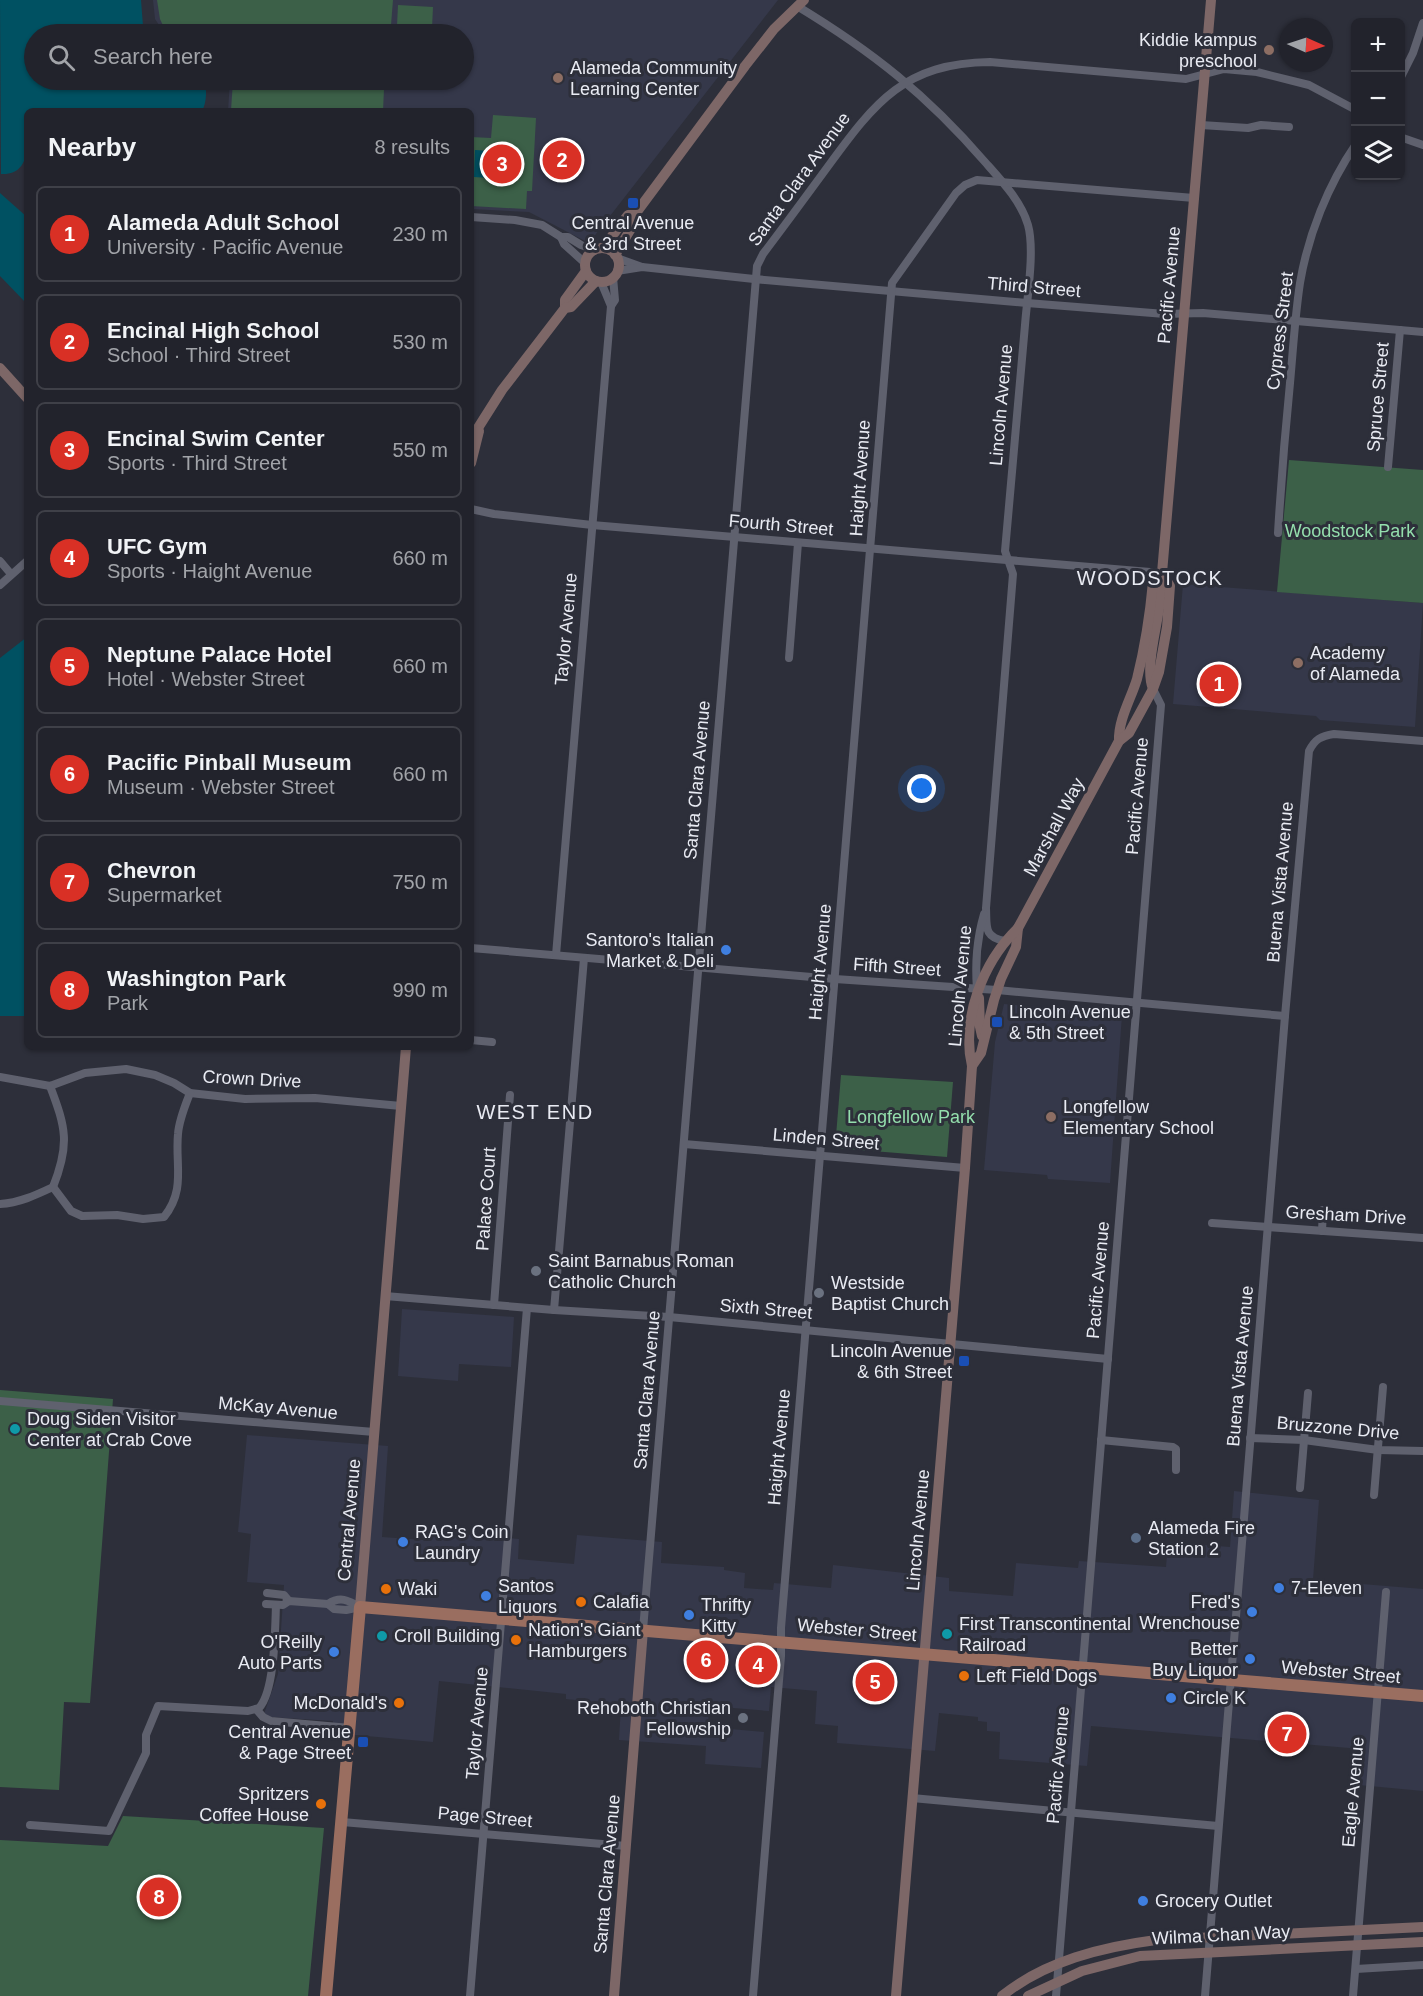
<!DOCTYPE html>
<meta charset="utf-8">
<style>
body{margin:0;font-family:Arial,sans-serif;background:#2a2b34;color:#f1f3f6}
.controls{position:absolute;right:18px;top:18px;display:grid;overflow:hidden;border-radius:9px;box-shadow:0 2px 4px #0004}
.controls button{width:54px;height:54px;display:grid;place-items:center;padding:0;border:0;border-bottom:2px solid #3f4048;background:#22232c;color:#f1f3f6;font:30px sans-serif}
.compass{position:absolute;left:1279px;top:18px;width:54px;height:54px;border-radius:50%;background:#22232c;box-shadow:0 2px 4px #0004;rotate:93deg}
.you{position:absolute;left:922px;top:789px;width:21px;height:21px;margin:-15px;border:4px solid #fff;border-radius:50%;background:#1a73e8;box-shadow:0 0 0 9px #1a73e833}
.badge{display:grid;place-items:center;width:39px;height:39px;border-radius:50%;background:#d93025;color:#fff;font-size:20px;font-weight:700}
.pin{position:absolute;translate:-50% -50%;border:3px solid #fff;box-shadow:0 2px 6px #0006}
.list{margin:0;padding:0;list-style:none}
h2{display:flex;justify-content:space-between;align-items:center;height:78px;margin:0;padding:0 24px;font-size:26px}
h2 small{font-size:20px;font-weight:400;color:#a2a4a9}
.list li{display:grid;grid-template-columns:39px 1fr auto;gap:18px;align-items:center;box-sizing:border-box;height:96px;margin:0 12px 12px;padding:0 12px;border:2px solid #3f4048;border-radius:9px}
.list b{display:block;font-size:22px;white-space:nowrap}
.list p{margin:0;font-size:20px;white-space:nowrap;color:#a2a4a9}
.list em{font-size:20px;font-style:normal;color:#a2a4a9}
.icon{flex:none;width:33px;height:33px;fill:none;stroke:currentColor;stroke-width:2;stroke-linecap:round;stroke-linejoin:round}
.map{position:relative;flex:none;width:1423px;height:1996px;overflow:hidden}
.search{position:absolute;background:#22232c;box-shadow:0 2px 4px #0004;left:24px;top:24px;width:450px;height:66px;display:flex;align-items:center;gap:15px;box-sizing:border-box;padding:0 21px;border-radius:33px;color:#a2a4a9;font-size:22px}
.panel{position:absolute;background:#22232c;box-shadow:0 2px 4px #0004;left:24px;top:108px;width:450px;height:942px;border-radius:9px}
.map>svg:first-child{display:block}
</style>
<div class="map">
<svg width="1423" height="1996" viewBox="0 0 1423 1996">
<rect width="100%" height="100%" fill="#2d2f3a"/>
<g fill="#35384a">
<polygon points="153,0 778,0 589,243 529,212 471,209 471,111 228,111 230,80 464,80 464,34 165,34 155,19"/>
<polygon points="1183,584 1423,603 1415,727 1320,720 1316,716 1173,704"/>
<polygon points="1004,1004 1122,1015 1110,1183 1048,1179 1047,1175 984,1170 995,1042"/>
<polygon points="402,1309 514,1317 511,1367 459,1364 458,1381 398,1376"/>
<polygon points="247,1435 388,1446 382,1537 424,1540 425,1531 519,1539 518,1559 574,1564 577,1535 662,1542 661,1563 724,1567 724,1570 745,1573 744,1588 773,1590 774,1583 831,1588 833,1565 949,1578 949,1591 1013,1596 1016,1563 1078,1568 1079,1561 1166,1567 1168,1542 1230,1547 1234,1491 1319,1500 1313,1580 1423,1589 1423,1791 1359,1785 1361,1749 1091,1726 1087,1766 999,1759 1000,1732 987,1731 987,1722 978,1721 978,1717 939,1713 935,1751 837,1743 838,1726 815,1724 817,1691 771,1687 769,1711 709,1706 708,1727 764,1732 761,1768 705,1764 706,1746 619,1740 621,1705 566,1699 566,1694 439,1681 433,1742 333,1733 333,1721 269,1717 264,1714 278,1674 284,1585 247,1582 251,1534 238,1532"/>
</g>
<g fill="#3c6048">
<polygon points="157,0 393,0 391,25 387,34 167,34 160,19"/>
<polygon points="398,5 433,7 432,28 397,26"/>
<polygon points="233,80 369,80 384,89 383,111 231,111"/>
<polygon points="493,115 536,118 532,191 527,191 526,209 471,206 471,137 491,138"/>
<polygon points="1289,460 1423,470 1423,603 1277,592"/>
<polygon points="841,1075 953,1082 947,1157 835,1148"/>
<polygon points="0,1390 113,1399 90,1703 64,1702 59,1790 0,1787"/>
<polygon points="123,1816 324,1828 308,1996 0,1996 0,1840 108,1846"/>
</g>
<g fill="#005162">
<path d="M0,0H141L143,26L152,34H34V80H204C207,89 207,102 202,111H27C27,134 35,176 1,174Z"/>
<polygon points="475,150 506,152 504,179 474,177"/>
<polygon points="0,193 27,217 27,304 0,276"/>
<polygon points="27,637 27,1016 0,1016 0,658"/>
</g>
<g fill="none" stroke-linecap="round" stroke-linejoin="round">
<g stroke="#5f616e" stroke-width="8">
<path d="M797,6C873,52 927,95 985,162C1001,180 1021,201 1028,225C1035,250 1027,298 1025,325C1018,400 1012,476 1005,551L1013,574L986,908C987,926 983,937 1005,941"/>
<polyline points="1400,79 1413,53 1423,23"/>
<polyline points="1201,125 1248,128 1261,125 1289,127"/>
<polyline points="1400,137 1423,145"/>
<polyline points="471,217 515,220 542,225 561,237 568,237 581,245 595,250"/>
<polyline points="561,237 564,244 585,263"/>
<polyline points="617,258 642,267"/>
<polyline points="617,271 642,267 754,279 1027,303 1165,314 1203,313 1423,332"/>
<polyline points="601,282 611,306"/>
<polyline points="1388,467 1400,330"/>
<polyline points="471,509 494,514 592,525 1162,573"/>
<path d="M1278,533C1281,483 1285,433 1290,383C1293,350 1295,316 1300,283C1308,235 1328,185 1356,144"/>
<polyline points="0,561 11,574"/>
<polyline points="0,585 27,561"/>
<polyline points="789,658 798,543"/>
<polyline points="471,948 835,979 997,990 1285,1016"/>
<polyline points="556,955 611,306 615,300 613,277"/>
<path d="M977,989C975,964 977,938 984,914"/>
<polyline points="471,1040 492,1042"/>
<polyline points="0,1077 50,1086 85,1073 126,1069 155,1075 174,1083 190,1093 245,1099 315,1098 401,1106"/>
<polyline points="684,1144 965,1168"/>
<path d="M53,1187L71,1211L82,1216L117,1215L143,1219L164,1217C186,1189 175,1166 178,1134C179,1120 185,1106 190,1093"/>
<path d="M0,1204C19,1203 36,1195 53,1187C70,1144 66,1128 50,1086"/>
<polyline points="1212,1223 1423,1238"/>
<polyline points="1322,1231 1323,1210"/>
<polyline points="385,1296 554,1310 669,1317 1108,1359"/>
<polyline points="494,1305 510,1095"/>
<polyline points="554,1310 584,958"/>
<polyline points="0,1401 374,1432"/>
<polyline points="1250,1438 1304,1440 1378,1450 1423,1451"/>
<polyline points="1101,1440 1173,1447 1176,1449 1176,1470"/>
<polyline points="1300,1488 1308,1393"/>
<polyline points="1374,1495 1383,1387"/>
<polyline points="267,1593 284,1595 289,1601"/>
<polyline points="266,1604 283,1605 289,1601 328,1604 334,1609 346,1610 360,1607"/>
<path d="M328,1604C340,1596 348,1600 360,1607"/>
<path d="M643,1630L757,266L763,254C785,225 807,195 829,165C875,102 905,63 990,62L1186,79L1224,69L1257,72L1309,85L1356,110"/>
<polyline points="256,1709 263,1717 271,1721 350,1728"/>
<polyline points="912,1798 1218,1826"/>
<polyline points="342,1822 626,1846"/>
<path d="M30,1825L109,1831L146,1753V1735L158,1706L248,1711L259,1708C275,1691 275,1629 276,1605"/>
<polyline points="1356,1969 1423,1965"/>
<polyline points="470,1996 527,1308"/>
<polyline points="753,1996 781,1656 781,1628 892,283 956,193 965,185 977,180 1194,198"/>
<polyline points="1056,1996 1159,729 1161,705 1153,689"/>
<path d="M1205,1996L1285,1016L1309,751C1315,739 1321,736 1334,734L1423,741"/>
<polyline points="1353,1996 1386,1592"/>
</g>
<g stroke="#7d6767" stroke-width="10">
<polyline points="603,248 628,215 636,213"/>
<circle cx="602" cy="265" r="17"/>
<polyline points="615,255 635,222 636,213 745,66 774,29 804,0"/>
<polyline points="565,308 565,300 586,271"/>
<polyline points="0,368 27,398"/>
<polyline points="471,439 502,390 565,308 571,307 596,281"/>
<polyline points="471,463 479,431"/>
<path d="M1153,689C1145,669 1156,631 1159,608L1211,0"/>
<path d="M1119,741C1118,720 1131,699 1137,679C1145,647 1150,615 1153,582L1159,576"/>
<polyline points="979,998 980,1027 982,1036"/>
<polyline points="972,1066 981,1053 994,1000 1001,979 1016,947 1018,928"/>
<polyline points="360,1607 406,1047"/>
<polyline points="614,1996 643,1630"/>
<path d="M896,1996L965,1168L972,1066C961,1018 983,962 1018,928L1119,741L1129,733L1153,689L1159,672L1167,627L1170,586L1162,573"/>
<path d="M1002,1996C1045,1961 1102,1947 1156,1940L1423,1927"/>
<polyline points="1028,1996 1082,1971 1140,1956 1423,1942"/>
</g>
<polyline stroke="#9a6e60" stroke-width="12" points="326,1996 360,1607 1423,1696"/>
</g>
<g fill="#8d6e63" stroke="#2d2f3a" stroke-width="2">
<circle cx="1269" cy="50" r="6"/>
<circle cx="558" cy="78" r="6"/>
<circle cx="1298" cy="663" r="6"/>
<circle cx="1051" cy="1117" r="6"/>
</g>
<g fill="#1a4fb4" stroke="#2d2f3a" stroke-width="2">
<rect x="627" y="197" width="12" height="12" rx="3"/>
<rect x="991" y="1016" width="12" height="12" rx="3"/>
<rect x="958" y="1355" width="12" height="12" rx="3"/>
<rect x="357" y="1736" width="12" height="12" rx="3"/>
</g>
<g fill="#3f7fe0" stroke="#2d2f3a" stroke-width="2">
<circle cx="726" cy="950" r="6"/>
<circle cx="403" cy="1542" r="6"/>
<circle cx="1279" cy="1588" r="6"/>
<circle cx="486" cy="1596" r="6"/>
<circle cx="1252" cy="1612" r="6"/>
<circle cx="689" cy="1615" r="6"/>
<circle cx="334" cy="1652" r="6"/>
<circle cx="1250" cy="1659" r="6"/>
<circle cx="1171" cy="1698" r="6"/>
<circle cx="1143" cy="1901" r="6"/>
</g>
<g fill="#6b7280" stroke="#2d2f3a" stroke-width="2">
<circle cx="536" cy="1271" r="6"/>
<circle cx="819" cy="1293" r="6"/>
<circle cx="743" cy="1718" r="6"/>
</g>
<g fill="#0f9aa8" stroke="#2d2f3a" stroke-width="2">
<circle cx="15" cy="1429" r="6"/>
<circle cx="947" cy="1634" r="6"/>
<circle cx="382" cy="1636" r="6"/>
</g>
<circle fill="#5c6f8a" stroke="#2d2f3a" stroke-width="2" cx="1136" cy="1538" r="6"/>
<g fill="#e8710a" stroke="#2d2f3a" stroke-width="2">
<circle cx="386" cy="1589" r="6"/>
<circle cx="581" cy="1602" r="6"/>
<circle cx="516" cy="1640" r="6"/>
<circle cx="964" cy="1676" r="6"/>
<circle cx="399" cy="1703" r="6"/>
<circle cx="321" cy="1804" r="6"/>
</g>
<g text-anchor="middle" dominant-baseline="central" stroke-width="6" stroke-linejoin="round" paint-order="stroke">
<g font-size="18" fill="#e9ebf3" stroke="#2d2f3a" text-anchor="start">
<text x="1257" y="40" text-anchor="end">Kiddie kampus<tspan x="1257" dy="21">preschool</tspan></text>
<text x="570" y="68">Alameda Community<tspan x="570" dy="21">Learning Center</tspan></text>
<text x="633" y="223" text-anchor="middle">Central Avenue<tspan x="633" dy="21">&amp; 3rd Street</tspan></text>
<text x="1310" y="653">Academy<tspan x="1310" dy="21">of Alameda</tspan></text>
<text x="714" y="940" text-anchor="end">Santoro's Italian<tspan x="714" dy="21">Market &amp; Deli</tspan></text>
<text x="1009" y="1012">Lincoln Avenue<tspan x="1009" dy="21">&amp; 5th Street</tspan></text>
<text x="1063" y="1107">Longfellow<tspan x="1063" dy="21">Elementary School</tspan></text>
<text x="548" y="1261">Saint Barnabus Roman<tspan x="548" dy="21">Catholic Church</tspan></text>
<text x="831" y="1283">Westside<tspan x="831" dy="21">Baptist Church</tspan></text>
<text x="952" y="1351" text-anchor="end">Lincoln Avenue<tspan x="952" dy="21">&amp; 6th Street</tspan></text>
<text x="27" y="1419">Doug Siden Visitor<tspan x="27" dy="21">Center at Crab Cove</tspan></text>
<text x="1148" y="1528">Alameda Fire<tspan x="1148" dy="21">Station 2</tspan></text>
<text x="415" y="1532">RAG's Coin<tspan x="415" dy="21">Laundry</tspan></text>
<text x="498" y="1586">Santos<tspan x="498" dy="21">Liquors</tspan></text>
<text x="1291" y="1588">7-Eleven</text>
<text x="398" y="1589">Waki</text>
<text x="593" y="1602">Calafia</text>
<text x="1240" y="1602" text-anchor="end">Fred's<tspan x="1240" dy="21">Wrenchouse</tspan></text>
<text x="701" y="1605">Thrifty<tspan x="701" dy="21">Kitty</tspan></text>
<text x="959" y="1624">First Transcontinental<tspan x="959" dy="21">Railroad</tspan></text>
<text x="528" y="1630">Nation's Giant<tspan x="528" dy="21">Hamburgers</tspan></text>
<text x="394" y="1636">Croll Building</text>
<text x="322" y="1642" text-anchor="end">O'Reilly<tspan x="322" dy="21">Auto Parts</tspan></text>
<text x="1238" y="1649" text-anchor="end">Better<tspan x="1238" dy="21">Buy Liquor</tspan></text>
<text x="976" y="1676">Left Field Dogs</text>
<text x="1183" y="1698">Circle K</text>
<text x="387" y="1703" text-anchor="end">McDonald's</text>
<text x="731" y="1708" text-anchor="end">Rehoboth Christian<tspan x="731" dy="21">Fellowship</tspan></text>
<text x="351" y="1732" text-anchor="end">Central Avenue<tspan x="351" dy="21">&amp; Page Street</tspan></text>
<text x="309" y="1794" text-anchor="end">Spritzers<tspan x="309" dy="21">Coffee House</tspan></text>
<text x="1155" y="1901">Grocery Outlet</text>
</g>
<g font-size="18" fill="#e9ebf3" stroke="#2d2f3a">
<text transform="translate(799 179) rotate(-54)">Santa Clara Avenue</text>
<text transform="translate(1169 285) rotate(-85)">Pacific Avenue</text>
<text transform="translate(1034 287) rotate(5)">Third Street</text>
<text transform="translate(1280 331) rotate(-83)">Cypress Street</text>
<text transform="translate(1378 397) rotate(-85)">Spruce Street</text>
<text transform="translate(1001 405) rotate(-85)">Lincoln Avenue</text>
<text transform="translate(860 478) rotate(-86)">Haight Avenue</text>
<text transform="translate(781 525) rotate(5)">Fourth Street</text>
<text transform="translate(566 629) rotate(-85)">Taylor Avenue</text>
<text transform="translate(697 780) rotate(-85)">Santa Clara Avenue</text>
<text transform="translate(1137 796) rotate(-85)">Pacific Avenue</text>
<text transform="translate(1054 827) rotate(-62)">Marshall Way</text>
<text transform="translate(1280 882) rotate(-85)">Buena Vista Avenue</text>
<text transform="translate(820 962) rotate(-85)">Haight Avenue</text>
<text transform="translate(897 967) rotate(4)">Fifth Street</text>
<text transform="translate(960 986) rotate(-85)">Lincoln Avenue</text>
<text transform="translate(252 1079) rotate(3)">Crown Drive</text>
<text transform="translate(826 1139) rotate(5)">Linden Street</text>
<text transform="translate(486 1199) rotate(-86)">Palace Court</text>
<text transform="translate(1346 1215) rotate(3)">Gresham Drive</text>
<text transform="translate(1098 1280) rotate(-85)">Pacific Avenue</text>
<text transform="translate(766 1309) rotate(5)">Sixth Street</text>
<text transform="translate(1240 1366) rotate(-85)">Buena Vista Avenue</text>
<text transform="translate(647 1390) rotate(-85)">Santa Clara Avenue</text>
<text transform="translate(278 1408) rotate(5)">McKay Avenue</text>
<text transform="translate(1338 1428) rotate(5)">Bruzzone Drive</text>
<text transform="translate(779 1447) rotate(-85)">Haight Avenue</text>
<text transform="translate(349 1520) rotate(-85)">Central Avenue</text>
<text transform="translate(918 1530) rotate(-85)">Lincoln Avenue</text>
<text transform="translate(857 1630) rotate(5)">Webster Street</text>
<text transform="translate(1341 1672) rotate(5)">Webster Street</text>
<text transform="translate(477 1723) rotate(-85)">Taylor Avenue</text>
<text transform="translate(1058 1765) rotate(-85)">Pacific Avenue</text>
<text transform="translate(1353 1792) rotate(-85)">Eagle Avenue</text>
<text transform="translate(485 1817) rotate(5)">Page Street</text>
<text transform="translate(607 1874) rotate(-85)">Santa Clara Avenue</text>
<text transform="translate(1221 1935) rotate(-3)">Wilma Chan Way</text>
</g>
<g font-size="18" fill="#94dfad" stroke="#2d2f3a">
<text x="1350" y="531">Woodstock Park</text>
<text x="911" y="1117">Longfellow Park</text>
</g>
<g font-size="20" letter-spacing="1.5" fill="#e9ebf3" stroke="#2d2f3a">
<text x="1150" y="578">WOODSTOCK</text>
<text x="535" y="1112">WEST END</text>
</g>
</g>
</svg>
<div class="controls">
<button>+</button>
<button>−</button>
<button><svg class="icon" aria-label="layers" viewBox="0 0 24 24"><path d="M12 4l9 5-9 5-9-5zM3 14l9 5 9-5"/></svg></button>
</div>
<svg class="compass" viewBox="-18 -18 36 36"><path d="M0-13l5 13h-10z" fill="#e53935"/><path d="M0 13l5-13h-10z" fill="#a2a4a9"/></svg>
<div class="you"></div>
<div class="pin badge" style="left:1219px;top:684px">1</div>
<div class="pin badge" style="left:562px;top:160px">2</div>
<div class="pin badge" style="left:502px;top:164px">3</div>
<div class="pin badge" style="left:758px;top:1665px">4</div>
<div class="pin badge" style="left:875px;top:1682px">5</div>
<div class="pin badge" style="left:706px;top:1660px">6</div>
<div class="pin badge" style="left:1287px;top:1734px">7</div>
<div class="pin badge" style="left:159px;top:1897px">8</div>
<div class="search"><svg class="icon" aria-label="search" viewBox="0 0 24 24"><circle cx="10" cy="10" r="6"/><path d="M15 15l6 6"/></svg>Search here</div>
<section class="panel">
<h2>Nearby<small>8 results</small></h2>
<ul class="list">
<li><span class="badge">1</span><div><b>Alameda Adult School</b><p>University · Pacific Avenue</p></div><em>230 m</em></li>
<li><span class="badge">2</span><div><b>Encinal High School</b><p>School · Third Street</p></div><em>530 m</em></li>
<li><span class="badge">3</span><div><b>Encinal Swim Center</b><p>Sports · Third Street</p></div><em>550 m</em></li>
<li><span class="badge">4</span><div><b>UFC Gym</b><p>Sports · Haight Avenue</p></div><em>660 m</em></li>
<li><span class="badge">5</span><div><b>Neptune Palace Hotel</b><p>Hotel · Webster Street</p></div><em>660 m</em></li>
<li><span class="badge">6</span><div><b>Pacific Pinball Museum</b><p>Museum · Webster Street</p></div><em>660 m</em></li>
<li><span class="badge">7</span><div><b>Chevron</b><p>Supermarket</p></div><em>750 m</em></li>
<li><span class="badge">8</span><div><b>Washington Park</b><p>Park</p></div><em>990 m</em></li>
</ul>
</section>
</div>
